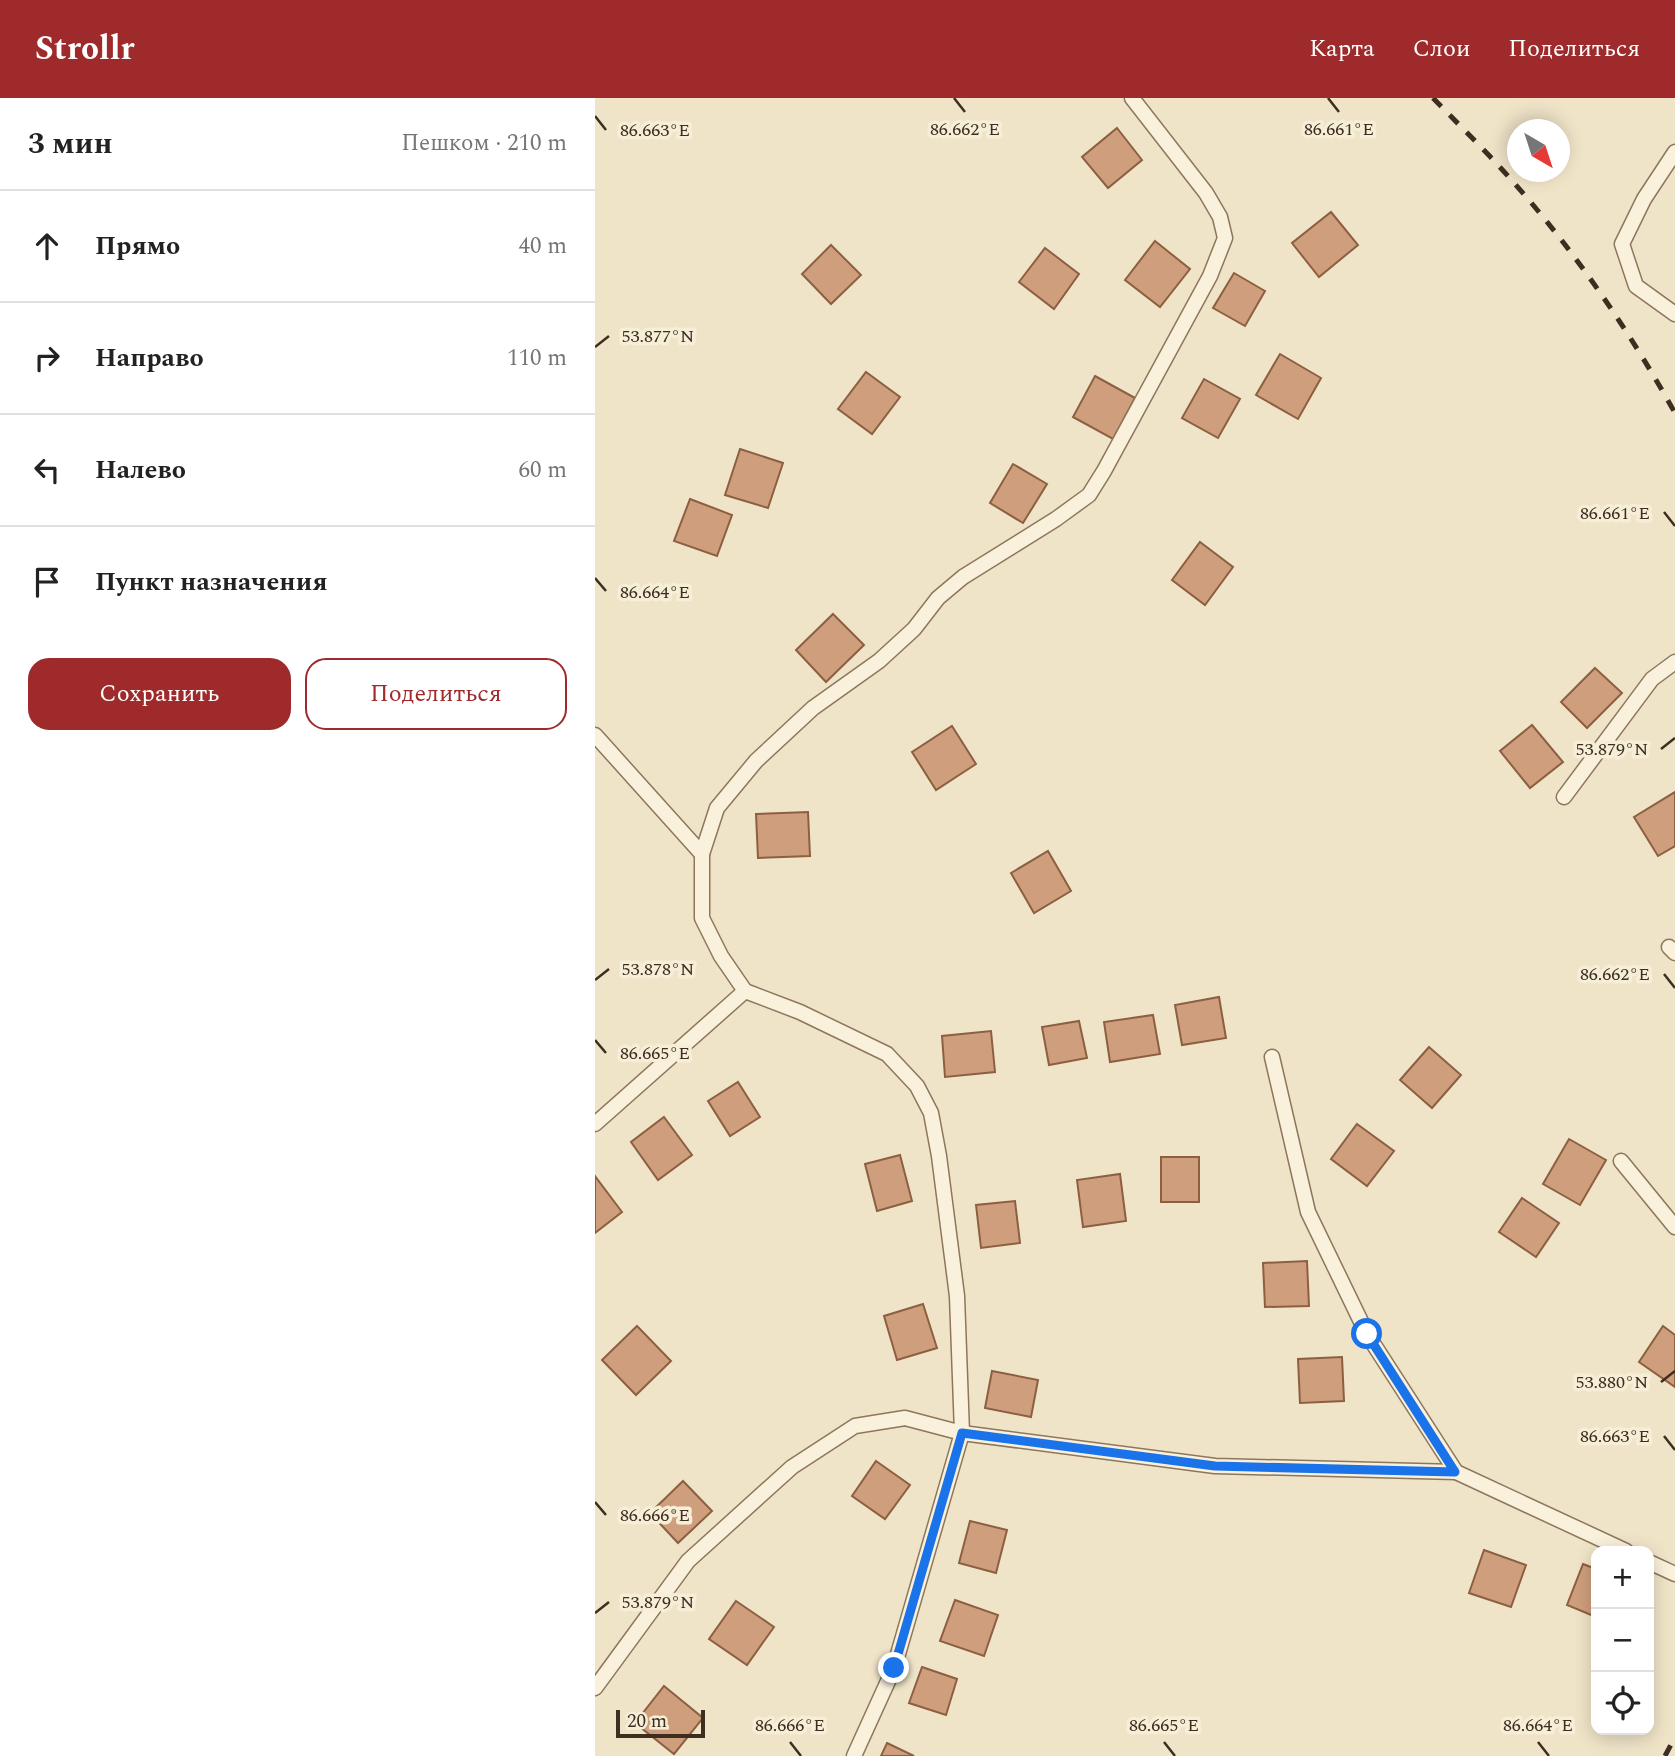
<!DOCTYPE html>
<html lang="ru">
<meta charset="utf-8">
<style>
body{margin:0;font-family:Spectral,serif;background:#f6f6f6;color:#222}
.controls{position:absolute;right:21px;bottom:21px;display:grid;overflow:hidden;border-radius:14px;box-shadow:0 4px 18px #0003}
.controls button{width:63px;height:63px;display:grid;place-items:center;padding:0;border:0;border-bottom:2px solid #e0e0e0;background:#fff;color:#222;font:35px sans-serif}
.compass{position:absolute;left:912px;top:21px;width:63px;height:63px;border-radius:50%;background:#fff;box-shadow:0 4px 18px #0003;rotate:141deg}
.scale{position:absolute;left:21px;bottom:18px;width:89px;box-sizing:border-box;padding-left:7px;border:4px solid #3d2e20;border-top:0;font-size:19px;line-height:24px;white-space:nowrap;color:#3d2e20;-webkit-text-stroke:5px #f7eed8;paint-order:stroke}
.stop{position:absolute;width:21px;height:21px;margin:-16px;border:5px solid #1a73e8;border-radius:50%;background:#fff}
.stop.end{background:#1a73e8;border-color:#fff;box-shadow:0 2px 7px #0008}
.list{margin:0;padding:0;list-style:none}
h2{display:flex;justify-content:space-between;align-items:center;height:91px;margin:0;padding:0 28px;font-size:30px}
h2 small{font-size:23px;font-weight:400;color:#767676}
.list li{display:grid;grid-template-columns:46px 1fr auto;gap:21px;align-items:center;box-sizing:border-box;height:112px;padding:0 28px;border-top:2px solid #e0e0e0}
.list b{display:block;font-size:26px;white-space:nowrap}
.list em{font-size:23px;font-style:normal;color:#767676}
.actions{display:flex;gap:14px;padding:21px 28px}
.actions a{flex:1;padding:16px 0;border:2px solid #9e2a2b;border-radius:21px;text-align:center;font-size:24px;color:#9e2a2b}
.actions .main{background:#9e2a2b;color:#fff}
.icon{flex:none;width:38px;height:38px;fill:none;stroke:currentColor;stroke-width:2;stroke-linecap:round;stroke-linejoin:round}
.map{position:relative;flex:none;width:1080px;height:1658px;overflow:hidden}
header{display:flex;align-items:center;gap:42px;box-sizing:border-box;height:98px;padding:0 35px;background:#9e2a2b;color:#fff}
header strong{font-size:33px}
nav{display:flex;gap:38px;margin-inline-start:auto;font-size:24px}
main{display:flex}
aside{flex:1;background:#fff}
.map>svg:first-child{display:block}
</style>
<header>
<strong>Strollr</strong>
<nav><a>Карта</a><a>Слои</a><a>Поделиться</a></nav>
</header>
<main>
<aside>
<h2>3 мин<small>Пешком · 210 m</small></h2>
<ul class="list">
<li><svg class="icon" aria-label="ahead" viewBox="0 0 24 24"><path d="M12 20V5M6 11l6-6 6 6"/></svg><div><b>Прямо</b></div><em>40 m</em></li>
<li><svg class="icon" aria-label="right" viewBox="0 0 24 24"><path d="M7 20v-9h11M14 6l5 5-5 5"/></svg><div><b>Направо</b></div><em>110 m</em></li>
<li><svg class="icon" aria-label="left" viewBox="0 0 24 24"><path d="M17 20v-9H6M10 6l-5 5 5 5"/></svg><div><b>Налево</b></div><em>60 m</em></li>
<li><svg class="icon" aria-label="arrive" viewBox="0 0 24 24"><path d="M6 21V4h12l-3 4 3 4H6"/></svg><div><b>Пункт назначения</b></div></li>
</ul>
<div class="actions"><a class="main">Сохранить</a><a>Поделиться</a></div>
</aside>
<div class="map">
<svg width="1080" height="1658" viewBox="0 0 1080 1658">
<rect width="100%" height="100%" fill="#f0e4c8"/>
<g fill="#cf9f7d" stroke="#8d5f41" stroke-width="2">
<polygon points="522,30 547,62 513,90 487,59"/>
<polygon points="736,114 763,147 724,179 697,145"/>
<polygon points="560,143 595,171 565,209 530,182"/>
<polygon points="236,147 266,177 236,206 207,176"/>
<polygon points="450,150 484,176 459,211 424,184"/>
<polygon points="639,175 670,193 650,228 618,210"/>
<polygon points="685,256 726,280 703,321 661,297"/>
<polygon points="271,274 305,299 277,336 243,311"/>
<polygon points="500,278 540,300 518,341 478,319"/>
<polygon points="609,281 645,301 623,340 587,320"/>
<polygon points="145,351 188,365 173,410 130,397"/>
<polygon points="418,366 452,386 428,425 395,405"/>
<polygon points="95,401 137,417 122,458 79,443"/>
<polygon points="605,444 638,469 610,507 577,482"/>
<polygon points="238,516 269,547 231,584 201,552"/>
<polygon points="1000,570 1027,595 992,630 966,604"/>
<polygon points="937,627 968,664 935,690 905,653"/>
<polygon points="357,628 381,666 341,692 317,654"/>
<polygon points="1080,694 1080,748 1063,758 1039,719"/>
<polygon points="213,714 215,758 163,760 161,716"/>
<polygon points="453,753 476,793 439,815 416,775"/>
<polygon points="624,899 631,940 587,947 580,907"/>
<polygon points="558,917 565,956 515,964 509,924"/>
<polygon points="484,923 492,960 454,967 447,929"/>
<polygon points="396,933 400,974 350,979 347,938"/>
<polygon points="834,949 866,977 837,1010 805,982"/>
<polygon points="143,984 165,1019 135,1038 113,1003"/>
<polygon points="69,1019 97,1057 63,1082 36,1044"/>
<polygon points="762,1026 799,1053 772,1088 736,1061"/>
<polygon points="974,1041 1011,1062 985,1107 948,1086"/>
<polygon points="305,1057 317,1103 282,1113 270,1066"/>
<rect x="566" y="1059" width="38" height="45"/>
<polygon points="525,1076 531,1123 488,1129 482,1082"/>
<polygon points="0,1078 27,1114 0,1135"/>
<polygon points="927,1100 964,1125 941,1159 904,1134"/>
<polygon points="420,1103 425,1145 386,1150 381,1107"/>
<polygon points="712,1163 714,1208 670,1209 668,1165"/>
<polygon points="328,1206 342,1250 302,1262 289,1218"/>
<polygon points="42,1228 76,1263 41,1297 7,1262"/>
<polygon points="1068,1228 1080,1237 1080,1289 1044,1264"/>
<polygon points="747,1259 749,1303 705,1305 703,1261"/>
<polygon points="397,1273 443,1282 436,1319 390,1310"/>
<polygon points="281,1363 315,1387 290,1421 257,1398"/>
<polygon points="88,1383 117,1413 83,1445 55,1415"/>
<polygon points="375,1423 412,1432 401,1475 364,1465"/>
<polygon points="889,1452 931,1467 916,1509 874,1495"/>
<polygon points="988,1466 1001,1471 1001,1519 972,1507"/>
<polygon points="360,1502 403,1517 389,1558 345,1543"/>
<polygon points="141,1503 179,1529 152,1567 114,1541"/>
<polygon points="327,1569 362,1581 351,1617 314,1605"/>
<polygon points="69,1588 108,1620 79,1656 40,1625"/>
<polygon points="292,1645 319,1658 286,1658"/>
</g>
<g fill="none" stroke-linecap="round" stroke-linejoin="round">
<defs>
<g id="lane">
<polyline points="1080,54 1049,101 1027,146 1041,188 1080,216"/>
<polyline points="0,637 107,756"/>
<polyline points="969,699 1057,581 1080,564"/>
<polyline points="1074,849 1080,855"/>
<polyline points="677,959 713,1114 772,1236 861,1374 1031,1453"/>
<polyline points="0,1026 150,893"/>
<polyline points="1026,1063 1080,1129"/>
<polyline points="1054,1464 1080,1476"/>
<polyline points="0,1590 93,1463 197,1369 260,1328 310,1320 367,1335 620,1368 861,1374"/>
<polyline points="259,1658 299,1570 367,1335 362,1198 344,1058 336,1015 322,988 292,956 205,914 150,893 126,858 107,820 107,756 122,710 161,663 218,610 284,563 319,531 343,500 368,479 461,421 494,397 509,373 615,178 630,140 625,119 611,95 537,0"/>
</g>
</defs>
<use href="#lane" stroke="#8d765c" stroke-width="17"/>
<use href="#lane" stroke="#faf1dc" stroke-width="14"/>
<g stroke="#3d2e20" stroke-width="5" stroke-dasharray="12 12" stroke-linecap="butt">
<path d="M838,0C865,28 894,56 920,86C981,155 1035,234 1080,315"/>
<polyline points="1070,1658 1080,1639"/>
</g>
</g>
<g fill="none" stroke-linecap="round" stroke-linejoin="round">
<polyline stroke="#1a73e8" stroke-width="9" points="299,1570 367,1335 620,1368 860,1374 772,1236"/>
</g>
<path fill="none" stroke="#3d2e20" stroke-width="2.5" d="M359,0L370,14M733,0L744,14M0,18L11,32M0,249L14,238M1069,414L1080,428M0,480L11,493M1066,651L1080,640M1069,876L1080,890M0,882L14,871M0,942L11,955M1066,1284L1080,1273M1069,1338L1080,1352M0,1404L11,1417M0,1515L14,1504M195,1644L206,1658M569,1644L580,1658M943,1644L954,1658"/>
<g font-size="18" text-anchor="middle" fill="#3d2e20" stroke="#f7eed8" stroke-width="7" stroke-linejoin="round" paint-order="stroke">
<text x="370" y="37">86.662°E</text>
<text x="744" y="37">86.661°E</text>
<text x="60" y="38">86.663°E</text>
<text x="63" y="244">53.877°N</text>
<text x="1020" y="421">86.661°E</text>
<text x="60" y="500">86.664°E</text>
<text x="1017" y="657">53.879°N</text>
<text x="63" y="877">53.878°N</text>
<text x="1020" y="882">86.662°E</text>
<text x="60" y="961">86.665°E</text>
<text x="1017" y="1290">53.880°N</text>
<text x="1020" y="1344">86.663°E</text>
<text x="60" y="1423">86.666°E</text>
<text x="63" y="1510">53.879°N</text>
<text x="195" y="1633">86.666°E</text>
<text x="569" y="1633">86.665°E</text>
<text x="943" y="1633">86.664°E</text>
</g>
</svg>
<div class="controls">
<button>+</button>
<button>−</button>
<button><svg class="icon" aria-label="locate" viewBox="0 0 24 24"><circle cx="12" cy="12" r="6"/><path d="M12 2v4M12 18v4M2 12h4M18 12h4"/></svg></button>
</div>
<svg class="compass" viewBox="-18 -18 36 36"><path d="M0-13l5 13h-10z" fill="#e53935"/><path d="M0 13l5-13h-10z" fill="#767676"/></svg>
<div class="scale">20 m</div>
<div class="stop" style="left:772px;top:1236px"></div>
<div class="stop end" style="left:299px;top:1570px"></div>
</div>
</main>
